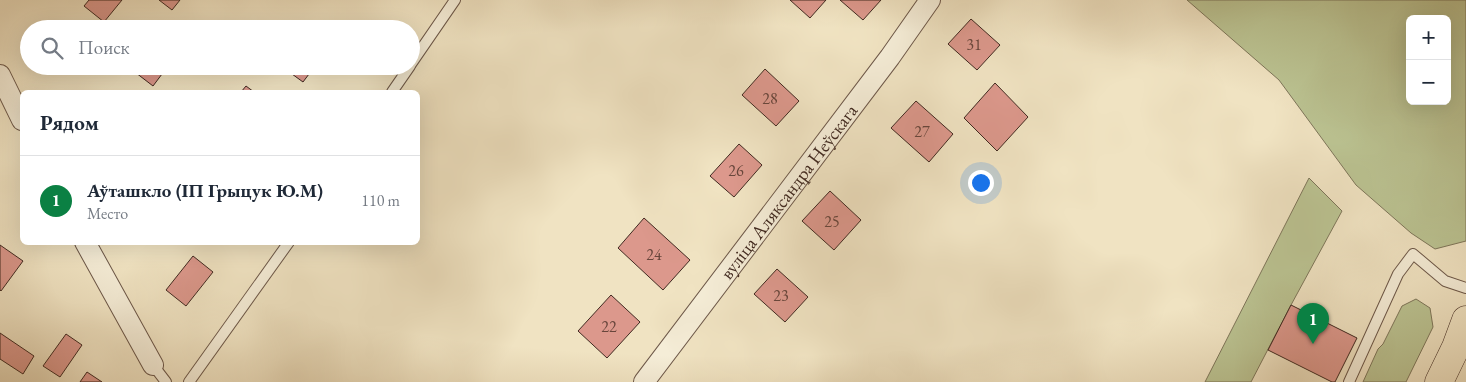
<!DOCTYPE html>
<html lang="ru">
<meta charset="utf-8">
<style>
body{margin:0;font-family:"EB Garamond",serif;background:#f2f2f3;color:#1f2937}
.controls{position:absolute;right:15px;top:15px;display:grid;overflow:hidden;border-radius:8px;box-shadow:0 5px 20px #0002}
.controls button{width:45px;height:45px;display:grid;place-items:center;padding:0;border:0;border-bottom:1px solid #e0e1e3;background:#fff;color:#1f2937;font:25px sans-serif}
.you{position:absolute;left:980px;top:182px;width:18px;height:18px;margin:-12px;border:4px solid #fff;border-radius:50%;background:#1a73e8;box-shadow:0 0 0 8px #1a73e833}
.badge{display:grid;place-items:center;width:32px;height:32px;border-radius:50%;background:#0b8043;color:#fff;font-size:16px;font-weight:700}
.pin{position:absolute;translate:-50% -41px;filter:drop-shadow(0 1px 2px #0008)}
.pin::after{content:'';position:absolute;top:26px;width:18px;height:15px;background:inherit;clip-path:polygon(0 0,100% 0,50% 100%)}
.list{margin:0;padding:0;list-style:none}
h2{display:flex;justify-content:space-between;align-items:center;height:65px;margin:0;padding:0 20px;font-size:21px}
h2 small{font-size:16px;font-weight:400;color:#747a83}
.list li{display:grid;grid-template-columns:32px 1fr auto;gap:15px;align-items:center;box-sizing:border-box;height:90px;padding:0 20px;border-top:1px solid #e0e1e3}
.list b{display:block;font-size:19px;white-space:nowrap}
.list p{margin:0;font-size:16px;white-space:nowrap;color:#747a83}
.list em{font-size:16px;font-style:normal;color:#747a83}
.icon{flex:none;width:28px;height:28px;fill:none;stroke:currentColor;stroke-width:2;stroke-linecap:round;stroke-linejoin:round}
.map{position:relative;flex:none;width:1466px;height:382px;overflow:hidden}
.search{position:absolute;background:#fff;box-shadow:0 5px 20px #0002;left:20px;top:20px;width:400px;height:55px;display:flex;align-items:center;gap:12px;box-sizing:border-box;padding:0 18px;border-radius:28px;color:#747a83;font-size:19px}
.panel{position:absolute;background:#fff;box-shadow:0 5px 20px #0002;left:20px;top:90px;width:400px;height:155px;border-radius:8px}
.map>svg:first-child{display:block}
</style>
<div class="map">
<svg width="1466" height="382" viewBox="0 0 1466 382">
<rect width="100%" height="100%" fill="#f0e3c2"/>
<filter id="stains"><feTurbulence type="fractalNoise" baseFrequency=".004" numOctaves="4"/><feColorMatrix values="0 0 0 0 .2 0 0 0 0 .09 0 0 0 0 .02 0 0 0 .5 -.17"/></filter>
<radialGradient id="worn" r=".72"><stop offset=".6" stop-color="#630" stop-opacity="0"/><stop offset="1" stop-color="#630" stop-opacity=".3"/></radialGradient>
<g fill="#bbc392" stroke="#7e765a" fill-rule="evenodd">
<path d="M1187,0H1466V241L1435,249L1411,233L1356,185L1279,80ZM1410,19H1447V101H1410Z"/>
<polygon points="1309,178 1342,211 1291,305 1251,382 1205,382"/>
<polygon points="1416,299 1430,308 1433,327 1406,382 1363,382 1378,349 1383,344 1402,306"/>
</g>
<g fill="#dc988c" stroke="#412a21">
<polygon points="89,0 122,0 104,22 84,6"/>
<polygon points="159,0 180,0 172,10"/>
<polygon points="790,0 826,0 810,18"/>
<polygon points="840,0 881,0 863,20"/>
<polygon points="971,19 1000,45 977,70 948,44"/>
<polygon points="127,66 168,66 153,86"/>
<polygon points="281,66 315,66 303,82"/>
<polygon points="765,69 799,101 776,126 742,95"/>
<polygon points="995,83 1028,117 997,151 964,118"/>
<polygon points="246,86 254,92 241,92"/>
<polygon points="916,101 953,134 929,162 891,128"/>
<polygon points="739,144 762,165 734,197 710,176"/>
<polygon points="830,191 861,220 834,250 802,221"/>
<polygon points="644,218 690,260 663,290 618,248"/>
<polygon points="0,245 23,261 1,291 0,290"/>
<polygon points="193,256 213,272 186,306 166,290"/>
<polygon points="777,269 808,297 785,322 754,294"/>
<polygon points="611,295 640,322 607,358 578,331"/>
<polygon points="1291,305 1357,338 1335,382 1332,382 1268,350"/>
<polygon points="0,333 34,356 23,374 0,359"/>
<polygon points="66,334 82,345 60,377 43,366"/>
<polygon points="87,372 102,382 80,382"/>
</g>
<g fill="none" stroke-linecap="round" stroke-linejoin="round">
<defs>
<g id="service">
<polyline points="411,64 455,0"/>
<polyline points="392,92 410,66"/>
<polyline points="153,365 166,382"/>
<polyline points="189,382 289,242"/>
<polyline points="1349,382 1398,274 1413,254 1445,281 1466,288"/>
</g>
<g id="minor">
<polyline points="0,75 22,120"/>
<polyline points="85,242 153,365"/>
<path id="s1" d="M644,382L890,57L930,0"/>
</g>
<polyline id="trunk" points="1439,382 1456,347 1466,320"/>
</defs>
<use href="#service" stroke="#6d5849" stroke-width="12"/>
<use href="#minor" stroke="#6d5849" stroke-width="22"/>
<use href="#trunk" stroke="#412a21" stroke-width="29"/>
<use href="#service" stroke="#f5edd7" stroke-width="10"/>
<use href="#minor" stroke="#f5edd7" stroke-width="20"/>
<use href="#trunk" stroke="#f0e3c2" stroke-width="28"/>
</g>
<g text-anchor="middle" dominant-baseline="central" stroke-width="5" stroke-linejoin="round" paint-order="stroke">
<g font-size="16" fill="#68463c">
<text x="974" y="44">31</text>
<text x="770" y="98">28</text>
<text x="922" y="131">27</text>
<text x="736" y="170">26</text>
<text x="832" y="221">25</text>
<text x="654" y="254">24</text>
<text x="781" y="295">23</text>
<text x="609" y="326">22</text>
</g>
<g font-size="19" fill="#412a21" stroke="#f5edd7">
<text stroke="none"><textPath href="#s1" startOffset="239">вуліца Аляксандра Неўскага</textPath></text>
</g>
</g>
<rect width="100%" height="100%" filter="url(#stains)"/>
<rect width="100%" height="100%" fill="url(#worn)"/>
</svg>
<div class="controls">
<button>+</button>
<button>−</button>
</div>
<div class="you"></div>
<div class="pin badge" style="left:1313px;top:344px">1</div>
<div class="search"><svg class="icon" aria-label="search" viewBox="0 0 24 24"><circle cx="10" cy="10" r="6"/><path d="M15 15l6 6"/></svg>Поиск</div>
<section class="panel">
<h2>Рядом<small></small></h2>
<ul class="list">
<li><span class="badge">1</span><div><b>Аўташкло (ІП Грыцук Ю.М)</b><p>Место</p></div><em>110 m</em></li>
</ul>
</section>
</div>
